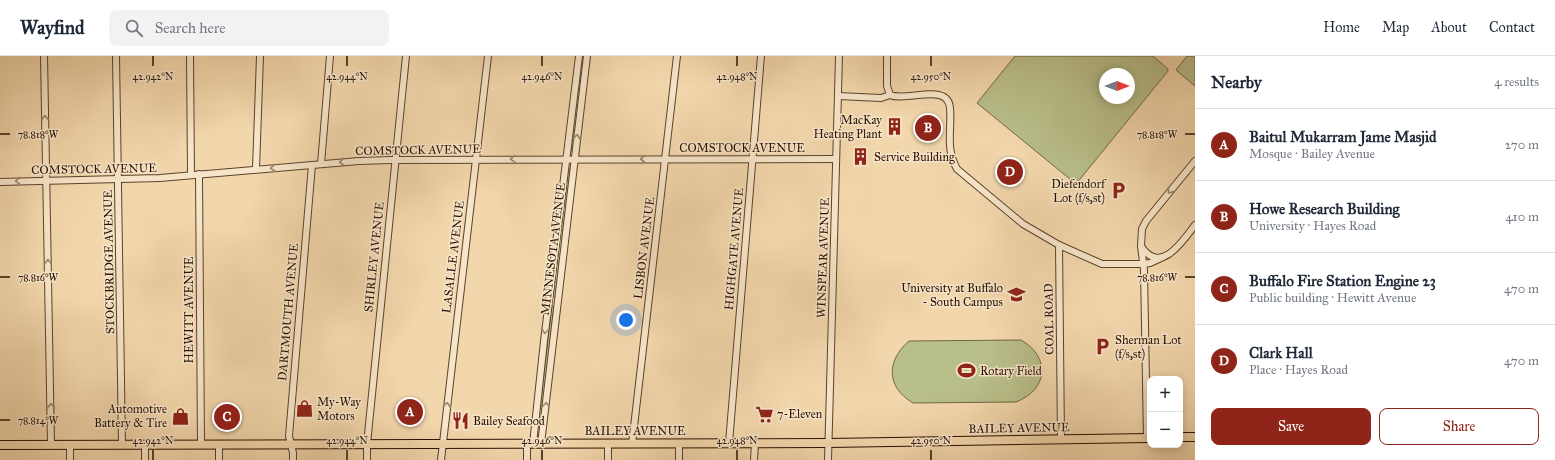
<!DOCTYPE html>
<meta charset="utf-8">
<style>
body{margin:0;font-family:"IM FELL Great Primer",serif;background:#f2f2f3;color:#1f2937}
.controls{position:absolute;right:12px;bottom:12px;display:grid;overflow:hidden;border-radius:8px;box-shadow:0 2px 10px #0003}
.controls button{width:36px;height:36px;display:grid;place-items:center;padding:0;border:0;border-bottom:1px solid #e0e1e3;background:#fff;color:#1f2937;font:20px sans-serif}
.compass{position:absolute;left:1099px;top:12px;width:36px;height:36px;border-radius:50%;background:#fff;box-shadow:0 2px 10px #0003;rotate:90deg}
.you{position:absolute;left:626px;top:264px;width:14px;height:14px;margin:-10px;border:3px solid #fff;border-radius:50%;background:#1a73e8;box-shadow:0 0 0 6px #1a73e833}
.badge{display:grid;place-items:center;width:26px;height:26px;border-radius:50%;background:#8f2418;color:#fff;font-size:13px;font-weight:700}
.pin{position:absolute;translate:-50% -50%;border:2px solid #fff;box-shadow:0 1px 4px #0006}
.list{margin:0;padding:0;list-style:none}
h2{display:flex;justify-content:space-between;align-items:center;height:52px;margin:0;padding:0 16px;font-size:17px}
h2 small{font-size:13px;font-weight:400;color:#747a83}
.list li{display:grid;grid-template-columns:26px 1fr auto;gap:12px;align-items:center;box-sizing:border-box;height:72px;padding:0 16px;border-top:1px solid #e0e1e3}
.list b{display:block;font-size:15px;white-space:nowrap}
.list p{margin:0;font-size:13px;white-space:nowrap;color:#747a83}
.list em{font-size:13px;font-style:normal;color:#747a83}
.actions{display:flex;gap:8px;padding:12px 16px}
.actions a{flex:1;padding:9px 0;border:1px solid #8f2418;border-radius:8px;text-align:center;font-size:14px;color:#8f2418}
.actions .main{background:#8f2418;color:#fff}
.icon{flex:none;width:22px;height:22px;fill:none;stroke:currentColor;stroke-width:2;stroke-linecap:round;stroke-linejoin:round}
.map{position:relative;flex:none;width:1195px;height:404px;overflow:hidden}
header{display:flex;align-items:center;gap:24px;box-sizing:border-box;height:56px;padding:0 20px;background:#fff;border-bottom:1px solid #e0e1e3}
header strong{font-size:19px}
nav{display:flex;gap:22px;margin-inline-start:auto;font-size:14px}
.search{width:280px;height:36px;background:#f2f2f3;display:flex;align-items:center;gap:10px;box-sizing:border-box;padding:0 14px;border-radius:8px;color:#747a83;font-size:15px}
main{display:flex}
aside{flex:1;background:#fff}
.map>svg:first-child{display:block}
</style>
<header>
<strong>Wayfind</strong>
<div class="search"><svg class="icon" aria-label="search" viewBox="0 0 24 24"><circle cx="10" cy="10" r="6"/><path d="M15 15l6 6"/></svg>Search here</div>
<nav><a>Home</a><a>Map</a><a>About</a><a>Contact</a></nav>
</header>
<main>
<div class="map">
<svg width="1195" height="404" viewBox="0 0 1195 404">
<rect width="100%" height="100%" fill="#f3d7ac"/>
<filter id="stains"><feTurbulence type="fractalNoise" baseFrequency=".005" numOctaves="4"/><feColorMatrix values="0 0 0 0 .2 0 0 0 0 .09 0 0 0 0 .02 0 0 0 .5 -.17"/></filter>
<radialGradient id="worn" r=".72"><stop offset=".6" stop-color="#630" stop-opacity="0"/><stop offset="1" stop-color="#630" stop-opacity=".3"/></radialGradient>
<g fill="#b9bf8b" stroke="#706846" fill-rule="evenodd">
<polygon points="581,0 584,0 573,94 571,95 570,93"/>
<path d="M1015,0H1153L1168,13V15L1076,128L977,47ZM1105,18H1129V42H1105Z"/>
<polygon points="1187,0 1195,0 1195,30 1176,14"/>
<polygon points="570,112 571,113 556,240 554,241 553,240 568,113"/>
<polygon points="552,250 554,251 543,349 542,350 540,349"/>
<path d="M1021,284C1051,301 1048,334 1016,346L913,347C886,331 886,305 909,285Z"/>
</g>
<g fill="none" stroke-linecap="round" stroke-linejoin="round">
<defs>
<g id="minor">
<polyline points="44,0 51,389"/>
<polyline points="116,0 122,389"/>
<polyline points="190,0 191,119"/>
<path d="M887,0V30L890,39C907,46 948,26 950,52C952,74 945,92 957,113L1023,168L1059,189L1102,208H1143L1150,207L1163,201"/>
<polyline points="838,40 881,42 890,39"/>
<path d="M1195,105L1146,165L1142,173L1141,190C1160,220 1183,185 1195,169"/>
<polyline points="321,108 330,0"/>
<polyline points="256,113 260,0"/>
<polyline points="199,118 201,389"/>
<polyline points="0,126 160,122 359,105 391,104 836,103"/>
<polyline points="1059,189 1061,384"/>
<polyline points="1141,190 1144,214 1147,382"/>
<polyline points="729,387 761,0"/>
<polyline points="527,388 527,404"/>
<polyline points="533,388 544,285 579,0"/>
<polyline points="541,388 587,0"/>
<polyline points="632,388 677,0"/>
<polyline points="219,389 219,404"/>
<polyline points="70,404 70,389"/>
<polyline points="145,404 145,389"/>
<polyline points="293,404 293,397 289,380 312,109"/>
<polyline points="367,404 367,388 406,0"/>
<polyline points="441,404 488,0"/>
<polyline points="608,404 608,387"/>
<polyline points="679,404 679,387"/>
<polyline points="754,404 755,387"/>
<polyline points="828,404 839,0"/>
</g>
<g id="major">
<polyline points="1180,381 1195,381"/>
<polyline points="0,389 828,387 1150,382"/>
</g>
</defs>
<use href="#minor" stroke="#5b422b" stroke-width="8"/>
<use href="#major" stroke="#281000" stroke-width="10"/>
<use href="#minor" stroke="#f7e5c9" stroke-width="6"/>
<use href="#major" stroke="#f3d7ac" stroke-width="8"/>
</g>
<defs><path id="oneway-chevron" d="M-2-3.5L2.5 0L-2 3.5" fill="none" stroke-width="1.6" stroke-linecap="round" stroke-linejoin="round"/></defs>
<g stroke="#9a856f">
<use href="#oneway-chevron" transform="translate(45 62) rotate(-91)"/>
<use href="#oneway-chevron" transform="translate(577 81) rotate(-83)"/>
<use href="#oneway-chevron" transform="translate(513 103) rotate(179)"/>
<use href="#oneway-chevron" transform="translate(643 103) rotate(180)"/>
<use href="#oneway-chevron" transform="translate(342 106) rotate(175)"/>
<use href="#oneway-chevron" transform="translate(273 112) rotate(175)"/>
<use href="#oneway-chevron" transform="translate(18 125) rotate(179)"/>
<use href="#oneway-chevron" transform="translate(1170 135) rotate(129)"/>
<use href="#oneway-chevron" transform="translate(48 206) rotate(-91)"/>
<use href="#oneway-chevron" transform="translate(545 275) rotate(98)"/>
<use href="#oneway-chevron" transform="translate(447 349) rotate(-83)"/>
<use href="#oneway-chevron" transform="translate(546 349) rotate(-83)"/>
<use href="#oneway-chevron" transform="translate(51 350) rotate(-91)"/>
</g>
<path fill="none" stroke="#281000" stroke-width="1.5" d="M153,0V10M347,0V10M542,0V10M737,0V10M931,0V10M0,78H10M1185,78H1195M0,221H10M1185,221H1195M0,364H10M153,394V404M347,394V404M542,394V404M737,394V404M931,394V404"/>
<defs>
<symbol id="building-bare" viewBox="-9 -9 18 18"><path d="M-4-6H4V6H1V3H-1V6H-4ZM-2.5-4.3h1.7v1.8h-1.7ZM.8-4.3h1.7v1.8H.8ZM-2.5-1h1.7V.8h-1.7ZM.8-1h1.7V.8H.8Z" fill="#8f2418" stroke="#f7e5c9" stroke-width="2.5" paint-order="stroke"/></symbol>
<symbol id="parking-bare" viewBox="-9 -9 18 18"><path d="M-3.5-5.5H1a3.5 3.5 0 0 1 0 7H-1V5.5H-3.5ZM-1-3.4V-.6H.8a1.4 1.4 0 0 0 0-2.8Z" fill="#8f2418" stroke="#f7e5c9" stroke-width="2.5" paint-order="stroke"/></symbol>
<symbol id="university-bare" viewBox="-9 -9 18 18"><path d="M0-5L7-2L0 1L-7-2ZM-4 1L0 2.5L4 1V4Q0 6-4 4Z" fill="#8f2418" stroke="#f7e5c9" stroke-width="2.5" paint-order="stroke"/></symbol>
<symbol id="stadium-bare" viewBox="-9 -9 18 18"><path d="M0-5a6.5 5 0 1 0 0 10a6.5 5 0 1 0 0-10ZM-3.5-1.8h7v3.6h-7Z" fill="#8f2418" stroke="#f7e5c9" stroke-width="2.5" paint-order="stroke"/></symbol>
<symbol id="shop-bare" viewBox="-9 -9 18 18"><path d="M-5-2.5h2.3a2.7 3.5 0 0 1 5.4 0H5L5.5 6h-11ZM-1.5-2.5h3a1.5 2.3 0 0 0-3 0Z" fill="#8f2418" stroke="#f7e5c9" stroke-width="2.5" paint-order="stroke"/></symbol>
<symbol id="supermarket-bare" viewBox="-9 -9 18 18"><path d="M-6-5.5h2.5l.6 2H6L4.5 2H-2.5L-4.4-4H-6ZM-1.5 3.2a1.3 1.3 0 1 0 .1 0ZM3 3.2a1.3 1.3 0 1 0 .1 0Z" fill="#8f2418" stroke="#f7e5c9" stroke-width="2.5" paint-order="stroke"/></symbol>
<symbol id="restaurant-bare" viewBox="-9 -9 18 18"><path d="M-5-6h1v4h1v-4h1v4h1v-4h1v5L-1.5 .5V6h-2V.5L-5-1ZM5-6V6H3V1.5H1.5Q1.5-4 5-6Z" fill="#8f2418" stroke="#f7e5c9" stroke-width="2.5" paint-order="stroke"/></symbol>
</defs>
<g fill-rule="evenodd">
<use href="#building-bare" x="882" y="58" width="25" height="25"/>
<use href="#building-bare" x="848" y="88" width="25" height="25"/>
<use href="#parking-bare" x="1106" y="122" width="25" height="25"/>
<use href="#university-bare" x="1004" y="226" width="25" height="25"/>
<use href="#parking-bare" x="1090" y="278" width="25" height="25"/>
<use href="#stadium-bare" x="954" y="302" width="25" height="25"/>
<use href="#shop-bare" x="292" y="340" width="25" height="25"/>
<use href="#supermarket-bare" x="752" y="346" width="25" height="25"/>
<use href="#shop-bare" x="168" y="348" width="25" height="25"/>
<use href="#restaurant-bare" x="448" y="352" width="25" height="25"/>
</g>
<g text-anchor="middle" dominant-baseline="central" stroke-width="3" stroke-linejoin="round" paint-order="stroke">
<g font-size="12" fill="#281000" stroke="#f7e5c9" text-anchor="start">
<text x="882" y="64" text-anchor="end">MacKay<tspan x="882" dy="14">Heating Plant</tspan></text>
<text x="874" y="101">Service Building</text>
<text x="1105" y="128" text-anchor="end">Diefendorf<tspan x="1105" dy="14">Lot (f/s,st)</tspan></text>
<text x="1003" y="232" text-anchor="end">University at Buffalo<tspan x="1003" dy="14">- South Campus</tspan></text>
<text x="1115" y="284">Sherman Lot<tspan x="1115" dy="14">(f/s,st)</tspan></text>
<text x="980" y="315">Rotary Field</text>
<text x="317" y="346">My-Way<tspan x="317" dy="14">Motors</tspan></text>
<text x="167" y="353" text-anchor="end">Automotive<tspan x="167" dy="14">Battery &amp; Tire</tspan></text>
<text x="777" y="358">7-Eleven</text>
<text x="473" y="365">Bailey Seafood</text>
</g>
<g font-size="12" fill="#281000" stroke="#f7e5c9">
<text x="742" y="92">COMSTOCK AVENUE</text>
<text transform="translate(418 94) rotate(-1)">COMSTOCK AVENUE</text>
<text transform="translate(94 113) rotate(-1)">COMSTOCK AVENUE</text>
<text transform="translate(644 192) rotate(-83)">LISBON AVENUE</text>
<text transform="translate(553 193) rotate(-83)">MINNESOTA AVENUE</text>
<text transform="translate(734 193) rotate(-85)">HIGHGATE AVENUE</text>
<text transform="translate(374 201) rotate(-84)">SHIRLEY AVENUE</text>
<text transform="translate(453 201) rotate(-83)">LASALLE AVENUE</text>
<text transform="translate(823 202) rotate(-88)">WINSPEAR AVENUE</text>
<text transform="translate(109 206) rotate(-91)">STOCKBRIDGE AVENUE</text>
<text transform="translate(189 254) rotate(-90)">HEWITT AVENUE</text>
<text transform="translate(288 256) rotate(-85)">DARTMOUTH AVENUE</text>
<text transform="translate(1049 263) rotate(-91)">COAL ROAD</text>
<text transform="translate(1019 372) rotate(-1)">BAILEY AVENUE</text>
<text x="635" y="375">BAILEY AVENUE</text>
</g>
</g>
<g font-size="10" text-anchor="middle" fill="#281000" stroke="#f7e5c9" stroke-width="3" stroke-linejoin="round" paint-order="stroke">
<text x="153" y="24">42.942°N</text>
<text x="347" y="24">42.944°N</text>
<text x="542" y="24">42.946°N</text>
<text x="737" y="24">42.948°N</text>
<text x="931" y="24">42.950°N</text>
<text x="1157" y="82">78.818°W</text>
<text x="38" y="82">78.818°W</text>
<text x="1157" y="225">78.816°W</text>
<text x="38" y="225">78.816°W</text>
<text x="38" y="368">78.814°W</text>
<text x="153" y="388">42.942°N</text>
<text x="347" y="388">42.944°N</text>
<text x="542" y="388">42.946°N</text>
<text x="737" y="388">42.948°N</text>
<text x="931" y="388">42.950°N</text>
</g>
<rect width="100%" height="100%" filter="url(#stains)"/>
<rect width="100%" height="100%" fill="url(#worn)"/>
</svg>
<div class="controls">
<button>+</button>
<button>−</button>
</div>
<svg class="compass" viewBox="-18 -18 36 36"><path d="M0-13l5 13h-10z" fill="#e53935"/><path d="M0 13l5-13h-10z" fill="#747a83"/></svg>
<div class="you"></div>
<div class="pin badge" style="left:410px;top:356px">A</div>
<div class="pin badge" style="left:928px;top:72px">B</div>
<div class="pin badge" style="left:227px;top:361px">C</div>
<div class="pin badge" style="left:1010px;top:116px">D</div>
</div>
<aside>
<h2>Nearby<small>4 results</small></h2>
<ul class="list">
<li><span class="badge">A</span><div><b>Baitul Mukarram Jame Masjid</b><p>Mosque · Bailey Avenue</p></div><em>270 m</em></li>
<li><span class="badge">B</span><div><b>Howe Research Building</b><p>University · Hayes Road</p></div><em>410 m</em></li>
<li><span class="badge">C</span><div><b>Buffalo Fire Station Engine 23</b><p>Public building · Hewitt Avenue</p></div><em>470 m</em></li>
<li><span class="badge">D</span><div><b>Clark Hall</b><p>Place · Hayes Road</p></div><em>470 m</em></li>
</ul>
<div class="actions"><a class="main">Save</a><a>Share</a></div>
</aside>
</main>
